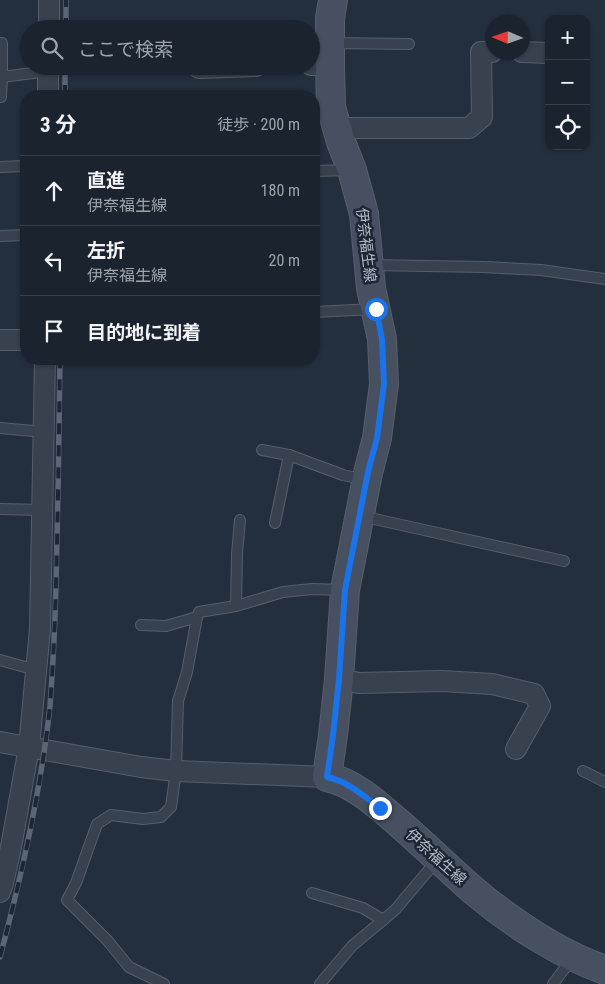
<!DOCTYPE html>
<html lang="ja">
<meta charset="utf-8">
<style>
body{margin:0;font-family:"Roboto Condensed","Noto Sans JP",sans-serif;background:#282f3a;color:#f1f3f6}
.controls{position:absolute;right:15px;top:15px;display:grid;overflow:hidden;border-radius:10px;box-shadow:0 1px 4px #0004}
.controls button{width:45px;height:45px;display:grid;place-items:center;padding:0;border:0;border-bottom:1px solid #39404a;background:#1b232e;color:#f1f3f6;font:25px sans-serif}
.compass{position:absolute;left:485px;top:15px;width:45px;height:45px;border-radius:50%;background:#1b232e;box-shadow:0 1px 4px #0004;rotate:272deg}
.stop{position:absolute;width:15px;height:15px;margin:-11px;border:4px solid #1a73e8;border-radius:50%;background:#fff}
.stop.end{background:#1a73e8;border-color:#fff;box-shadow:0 1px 5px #0008}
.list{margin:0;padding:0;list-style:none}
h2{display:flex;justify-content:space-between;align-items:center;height:65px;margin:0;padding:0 20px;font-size:21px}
h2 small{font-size:16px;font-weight:400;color:#a0a4aa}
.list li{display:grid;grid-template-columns:32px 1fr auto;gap:15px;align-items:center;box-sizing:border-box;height:70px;padding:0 20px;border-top:1px solid #39404a}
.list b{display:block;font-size:19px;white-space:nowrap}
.list p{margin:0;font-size:16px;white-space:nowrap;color:#a0a4aa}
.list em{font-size:16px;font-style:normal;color:#a0a4aa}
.icon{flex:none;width:28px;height:28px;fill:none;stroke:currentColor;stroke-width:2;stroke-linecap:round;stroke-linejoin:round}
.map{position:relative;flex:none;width:605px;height:984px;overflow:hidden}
.search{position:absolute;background:#1b232e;box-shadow:0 1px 4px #0004;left:20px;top:20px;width:300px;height:55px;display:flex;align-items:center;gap:12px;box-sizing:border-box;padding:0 18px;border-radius:28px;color:#a0a4aa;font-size:19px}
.panel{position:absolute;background:#1b232e;box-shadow:0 1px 4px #0004;left:20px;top:90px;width:300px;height:275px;border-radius:20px}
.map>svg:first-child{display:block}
</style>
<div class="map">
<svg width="605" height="984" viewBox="0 0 605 984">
<rect width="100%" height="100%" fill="#242f3e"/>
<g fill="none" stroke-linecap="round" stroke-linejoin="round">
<defs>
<g id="service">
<polyline points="2,43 2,77 48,71"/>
<polyline points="331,43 409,44"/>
<polyline points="1,97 2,77"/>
<polyline points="0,167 26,166"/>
<polyline points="314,171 351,170"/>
<polyline points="0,236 26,235"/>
<polyline points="369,265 484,267 541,270 605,279"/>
<polyline points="314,312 375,309"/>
<polyline points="0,428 44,432"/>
<polyline points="262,450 289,455 343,475 366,480"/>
<polyline points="0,509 42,510"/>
<polyline points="361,516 564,561"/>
<polyline points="275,523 289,455"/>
<polyline points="236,606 237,554 240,520"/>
<polyline points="141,625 166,626 197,617 199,612 236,606 283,592 312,589 344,590"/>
<polyline points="0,660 36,670"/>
<polyline points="583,771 605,782"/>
<polyline points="312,893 363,908 383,920"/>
<polyline points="164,984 129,967 108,941 67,900 76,883 97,824 111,815 143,819 161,817 171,807 176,771 178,701 187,672 197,617"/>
<polyline points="320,984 352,946 395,910 438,859"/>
<polyline points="553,984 573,957"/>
</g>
<g id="minor">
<polyline points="49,29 49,0"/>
<polyline points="522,52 549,53"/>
<polyline points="311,65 330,65"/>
<polyline points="199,68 256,66"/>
<polyline points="48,96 48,66"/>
<polyline points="337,128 469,128 482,117 481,52 492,52"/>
<polyline points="0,340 26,340"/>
<polyline points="339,679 359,683 442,681 492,684 534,694 540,706 516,749"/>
<polyline points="0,742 141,767 176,771 327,777"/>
<polyline points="0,892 3,883 11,847 29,747 40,629 45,359"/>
</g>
<path id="secondary" d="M333,0L330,18V65L331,107L341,142L352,170L364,214L371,288L382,339L384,384L377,438L368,473L345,590L339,679L333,735L327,777C355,783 379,806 400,824C425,846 449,869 474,891C511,922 559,954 605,970"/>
</defs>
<use href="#service" stroke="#565f6c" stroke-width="12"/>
<use href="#minor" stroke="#565f6c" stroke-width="22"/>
<use href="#secondary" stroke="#565f6c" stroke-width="30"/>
<use href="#service" stroke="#38414e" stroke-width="10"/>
<use href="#minor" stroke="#38414e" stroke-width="20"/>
<use href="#secondary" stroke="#465061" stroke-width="28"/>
<defs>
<g id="rail">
<polyline points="66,29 66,0"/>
<polyline points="65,96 65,66"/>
<path d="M0,957C22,874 41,791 50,706C53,666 55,625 56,585C58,510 59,434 60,359"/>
</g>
</defs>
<use href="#rail" stroke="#5a6575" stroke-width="5.5"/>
<use href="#rail" stroke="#1d2633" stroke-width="4" stroke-dasharray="11" stroke-linecap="butt"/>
</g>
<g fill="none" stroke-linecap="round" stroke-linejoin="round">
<path stroke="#1a73e8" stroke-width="6" d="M376,309L382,339L384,384L377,438L368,472L345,590L339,679L333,735L327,777C347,781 364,796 380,808"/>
</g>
<g text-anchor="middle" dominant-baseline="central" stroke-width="5" stroke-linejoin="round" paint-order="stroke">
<g font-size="15" fill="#b4bcc9" stroke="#1d2633">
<text transform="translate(366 245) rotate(83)">伊奈福生線</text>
<text transform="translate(436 857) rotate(42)">伊奈福生線</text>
</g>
</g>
</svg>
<div class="controls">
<button>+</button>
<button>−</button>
<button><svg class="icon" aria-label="locate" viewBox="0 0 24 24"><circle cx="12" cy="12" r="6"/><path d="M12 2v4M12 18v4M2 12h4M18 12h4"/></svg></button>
</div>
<svg class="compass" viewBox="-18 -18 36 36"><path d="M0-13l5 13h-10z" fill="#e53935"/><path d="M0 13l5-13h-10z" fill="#a0a4aa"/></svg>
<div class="stop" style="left:376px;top:309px"></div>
<div class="stop end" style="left:380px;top:808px"></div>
<div class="search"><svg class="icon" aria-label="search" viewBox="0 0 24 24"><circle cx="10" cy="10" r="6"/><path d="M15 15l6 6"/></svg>ここで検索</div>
<section class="panel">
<h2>3 分<small>徒歩 · 200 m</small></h2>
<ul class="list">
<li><svg class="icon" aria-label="ahead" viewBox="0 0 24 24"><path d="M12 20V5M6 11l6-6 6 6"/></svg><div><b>直進</b><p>伊奈福生線</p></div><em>180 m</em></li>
<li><svg class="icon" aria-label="left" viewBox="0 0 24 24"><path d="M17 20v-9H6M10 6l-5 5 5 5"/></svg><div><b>左折</b><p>伊奈福生線</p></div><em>20 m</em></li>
<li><svg class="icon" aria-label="arrive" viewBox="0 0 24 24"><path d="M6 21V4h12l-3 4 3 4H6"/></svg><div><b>目的地に到着</b></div></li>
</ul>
</section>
</div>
